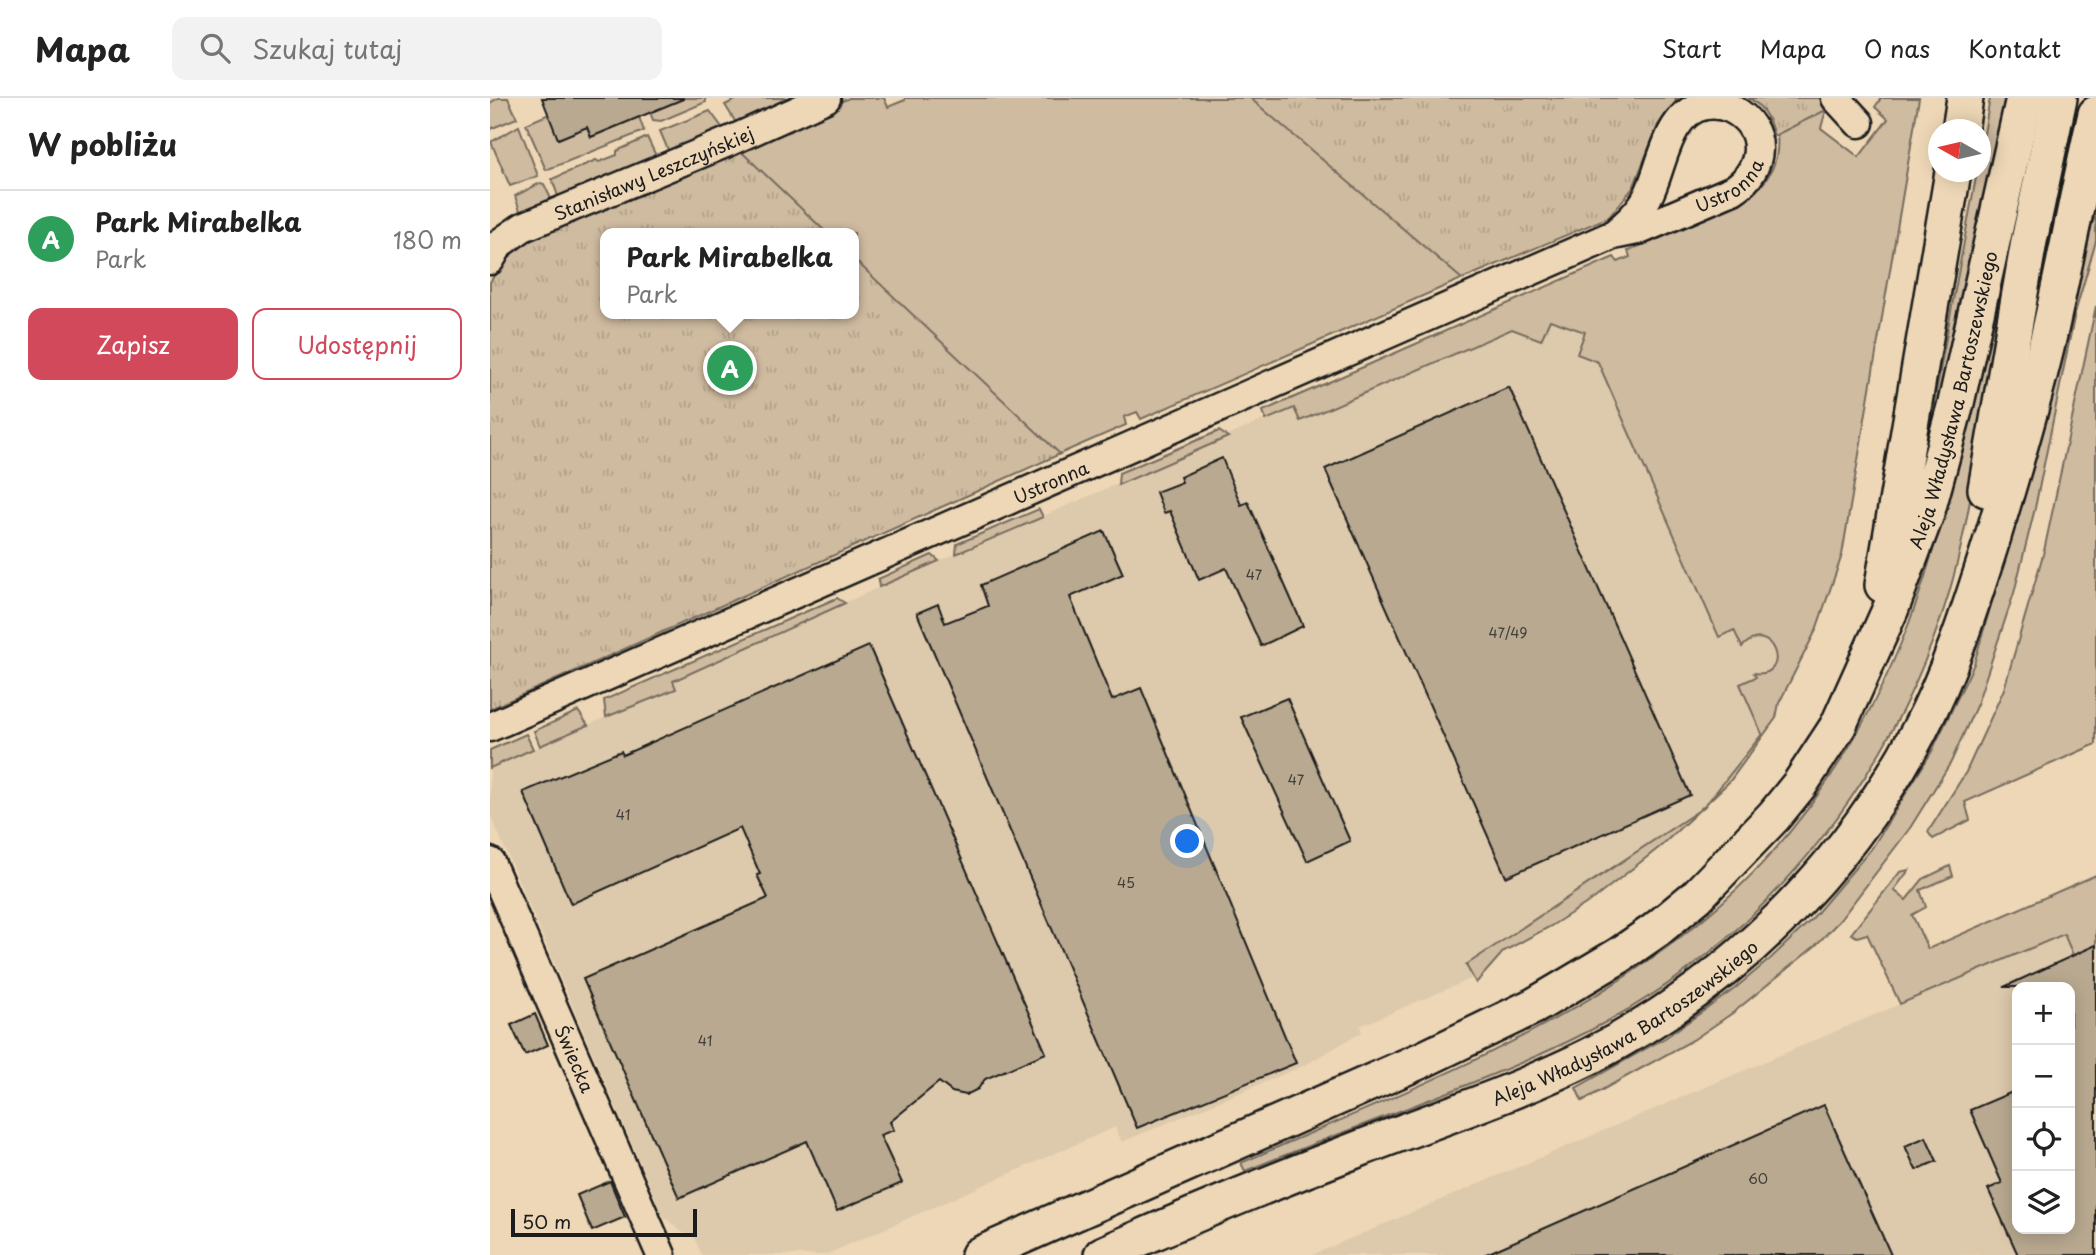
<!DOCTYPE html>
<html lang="pl">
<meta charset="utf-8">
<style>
body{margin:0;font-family:"Playpen Sans",sans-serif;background:#f2f2f2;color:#222}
.controls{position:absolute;right:21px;bottom:21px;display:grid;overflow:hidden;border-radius:14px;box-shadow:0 4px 18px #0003}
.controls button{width:63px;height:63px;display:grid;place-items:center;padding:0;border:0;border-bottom:2px solid #e0e0e0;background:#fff;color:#222;font:35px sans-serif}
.compass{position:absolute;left:1438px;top:21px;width:63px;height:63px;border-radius:50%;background:#fff;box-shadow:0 4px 18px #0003;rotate:278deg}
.scale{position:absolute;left:21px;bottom:18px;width:186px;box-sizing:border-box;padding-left:7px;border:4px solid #1c1c1c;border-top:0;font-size:19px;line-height:24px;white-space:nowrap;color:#1c1c1c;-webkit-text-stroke:5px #edd7b6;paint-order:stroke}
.you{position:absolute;left:698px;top:744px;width:24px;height:24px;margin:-18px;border:5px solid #fff;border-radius:50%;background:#1a73e8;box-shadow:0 0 0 10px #1a73e833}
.badge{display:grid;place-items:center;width:46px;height:46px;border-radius:50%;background:#d1495b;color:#fff;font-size:23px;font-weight:700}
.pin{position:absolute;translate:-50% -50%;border:4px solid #fff;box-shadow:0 2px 7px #0006}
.popup{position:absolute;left:110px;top:130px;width:259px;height:91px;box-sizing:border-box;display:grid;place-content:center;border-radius:14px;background:#fff;filter:drop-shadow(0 2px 5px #0005);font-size:23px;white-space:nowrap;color:#767676}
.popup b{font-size:26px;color:#222}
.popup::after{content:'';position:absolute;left:50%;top:100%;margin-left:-14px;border:14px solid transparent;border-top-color:#fff}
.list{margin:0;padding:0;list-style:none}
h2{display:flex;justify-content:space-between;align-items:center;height:91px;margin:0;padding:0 28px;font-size:30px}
h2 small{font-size:23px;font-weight:400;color:#767676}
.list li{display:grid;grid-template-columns:46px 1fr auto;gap:21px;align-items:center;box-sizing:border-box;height:98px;padding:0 28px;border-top:2px solid #e0e0e0}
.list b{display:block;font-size:26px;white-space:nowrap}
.list p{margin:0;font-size:23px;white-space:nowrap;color:#767676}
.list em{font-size:23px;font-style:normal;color:#767676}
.actions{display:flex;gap:14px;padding:21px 28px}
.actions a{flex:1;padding:16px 0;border:2px solid #d1495b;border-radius:14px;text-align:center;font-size:24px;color:#d1495b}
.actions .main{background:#d1495b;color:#fff}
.icon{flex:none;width:38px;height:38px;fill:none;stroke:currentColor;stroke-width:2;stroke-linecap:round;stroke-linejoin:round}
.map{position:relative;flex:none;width:1606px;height:1157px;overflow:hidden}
header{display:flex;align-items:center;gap:42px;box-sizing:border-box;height:98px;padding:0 35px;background:#fff;border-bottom:2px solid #e0e0e0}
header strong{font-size:33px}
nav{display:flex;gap:38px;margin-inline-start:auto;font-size:24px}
.search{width:490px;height:63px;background:#f2f2f2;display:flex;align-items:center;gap:18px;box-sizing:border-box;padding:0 24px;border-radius:14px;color:#767676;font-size:26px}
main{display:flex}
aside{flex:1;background:#fff}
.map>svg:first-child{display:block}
</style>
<header>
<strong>Mapa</strong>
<div class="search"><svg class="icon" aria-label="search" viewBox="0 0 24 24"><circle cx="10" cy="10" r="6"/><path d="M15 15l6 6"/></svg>Szukaj tutaj</div>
<nav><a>Start</a><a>Mapa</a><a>O nas</a><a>Kontakt</a></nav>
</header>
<main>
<aside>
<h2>W pobliżu<small></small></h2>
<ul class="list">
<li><span class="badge" style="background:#2e9e5b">A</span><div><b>Park Mirabelka</b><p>Park</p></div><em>180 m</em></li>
</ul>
<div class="actions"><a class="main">Zapisz</a><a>Udostępnij</a></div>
</aside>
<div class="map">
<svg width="1606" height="1157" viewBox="0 0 1606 1157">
<defs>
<pattern id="park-tufts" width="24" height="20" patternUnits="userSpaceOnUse" patternTransform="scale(1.75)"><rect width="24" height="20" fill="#cfbba0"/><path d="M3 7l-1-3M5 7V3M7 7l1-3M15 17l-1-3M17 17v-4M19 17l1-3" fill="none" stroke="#b1a089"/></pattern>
</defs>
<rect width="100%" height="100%" fill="#edd7b6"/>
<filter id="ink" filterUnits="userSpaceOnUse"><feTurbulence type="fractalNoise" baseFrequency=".0143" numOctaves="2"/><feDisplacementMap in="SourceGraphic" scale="14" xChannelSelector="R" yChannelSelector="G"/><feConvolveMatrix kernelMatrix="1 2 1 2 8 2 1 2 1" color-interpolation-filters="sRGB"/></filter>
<g filter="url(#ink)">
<g fill="#ddc9ab" fill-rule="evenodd">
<polygon points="1084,187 1295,526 1272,636 1214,709 976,867 983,880 870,928 872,934 813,968 632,1044 625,1029 335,1157 212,1157 203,1137 193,1135 173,1118 0,716 0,670 185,589 183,583 374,496"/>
<path d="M1574,836L1583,857L1606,847V1157H822ZM1527,889H1580V1131H1527Z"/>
</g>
<g fill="#cfbba0" stroke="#766c5e" stroke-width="2" fill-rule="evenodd">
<polygon points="8,0 18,0 27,20 0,31 0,5"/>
<polygon points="192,0 215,0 216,4 171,23 163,22 160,14"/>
<polygon points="249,0 303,0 248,28 235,7"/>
<path d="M359,0H394L398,9L415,2V0H831L1015,162L651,321L647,314L634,319L636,327L505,384L490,383L492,391L270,487L5,179L12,165L188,75ZM116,135H364V216H116Z"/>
<path d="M1330,0L1336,12L1331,30L1369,59L1398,21L1385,9L1391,0H1429L1352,457L1326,532L1289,605L1286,620L1240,683L1171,748L1105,800L1061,828L1014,853L986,885L976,867L1214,709L1272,636L1250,586L1266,579L1264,575C1304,581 1282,518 1252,549L1244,532L1229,539L1108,264L1087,256L1095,234L1060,222L1051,242L1022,231L810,323L804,310L776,322L773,313L1124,159L1128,164L1140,159L1138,153L1250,104C1282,86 1294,57 1284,22Z"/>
<polygon points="1500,0 1517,0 1430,380 1487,74 1490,74 1491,53"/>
<polygon points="220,13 234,32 181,59 170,33"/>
<polygon points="59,16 69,41 97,29 102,39 149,19 154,33 56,72 36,26"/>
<polygon points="29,28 48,78 20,88 1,44"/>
<polygon points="157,39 167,60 69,101 62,81 106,62 109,64 127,57 127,53"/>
<polygon points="50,85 54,86 63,105 31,116 25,98"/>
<polygon points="1606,118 1606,143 1585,215 1545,410 1524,495 1487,606 1461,664 1420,730 1350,822 1325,848 1244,914 1203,942 1092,1003 1086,990 1175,940 1243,892 1280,861 1321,822 1382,750 1441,655 1484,566 1542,363 1598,133"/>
<path d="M1519,135L1527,137C1515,204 1503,272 1491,339C1482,391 1474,444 1459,495C1404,675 1283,833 1116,924C1056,957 992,981 928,1006C870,1028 812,1050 755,1073L751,1065C924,989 1109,922 1248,790C1325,716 1381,623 1419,525C1442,464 1457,401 1471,337C1487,270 1503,203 1519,135Z"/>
<polygon points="1606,208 1606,646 1475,704 1480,722 1443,741 1438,734 1476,674 1514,591 1554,453"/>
<polygon points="729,333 738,339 628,387 629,375"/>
<polygon points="549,411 553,419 466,456 467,446"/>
<polygon points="442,457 449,463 389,489 388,481"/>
<polygon points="347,500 355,505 183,583 186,591 116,619 114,602"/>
<polygon points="88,613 98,627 50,648 44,633"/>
<polygon points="36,636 43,651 0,670 0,652"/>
<polygon points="1460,768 1463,778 1430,792 1436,809 1422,817 1438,851 1606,777 1606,847 1583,857 1574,836 1410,906 1377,836 1367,839 1361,836 1410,774 1419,772 1404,792 1416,802 1433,781"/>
</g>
<g fill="url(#park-tufts)" stroke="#766c5e" stroke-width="2">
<polygon points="760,0 1188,0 1168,27 1143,90 1119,119 972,181"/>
<path d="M1258,0H1330L1336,12L1284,38C1280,22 1273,7 1258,0Z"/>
<polygon points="240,43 337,135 116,135 116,216 364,216 364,161 570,356 0,611 0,184 23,149"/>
</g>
<g fill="#b9a990" stroke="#1c1c1c" stroke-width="2">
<polygon points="52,0 193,0 193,1 101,39 97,29 68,41"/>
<polygon points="1019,289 1200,697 1016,779 835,371"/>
<polygon points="732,360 751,407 758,404 813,528 771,548 736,470 709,482 680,413 674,415 666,394 692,384 690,379"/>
<polygon points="614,433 633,476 580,499 622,602 651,590 806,965 647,1030 427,515 448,506 455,525 498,508 491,487"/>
<polygon points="379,548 556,955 495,981 488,991 476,997 462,994 449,984 400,1024 404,1032 390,1037 412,1085 347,1113 317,1043 189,1100 93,881 278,800 267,777 270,776 250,730 81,806 33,694 131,653 133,657"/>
<polygon points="797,600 860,743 817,763 751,619"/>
<polygon points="1606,847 1606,1157 1528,1157 1498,1091 1512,1085 1480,1012 1527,992 1527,1131 1580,1131 1580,889 1514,889"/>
<polygon points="45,916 58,947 35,957 21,927"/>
<polygon points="1334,1007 1401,1157 994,1157"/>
<polygon points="1436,1039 1447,1063 1426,1072 1415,1048"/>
<polygon points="120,1083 135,1119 102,1133 87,1097"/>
</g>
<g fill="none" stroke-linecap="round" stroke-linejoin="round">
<defs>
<g id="minor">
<polyline points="1346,0 1369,25"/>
<path id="s1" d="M0,162L10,145L33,129L240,43L336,0"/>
<path id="s2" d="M0,629L1123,137L1152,131L1243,92C1275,72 1278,30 1242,11C1234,7 1224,6 1216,7C1177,13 1173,69 1158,98C1150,114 1136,126 1123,137"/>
<path id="s3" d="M0,764L171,1157"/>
</g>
<g id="major">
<polyline points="1470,32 1475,0"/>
<polyline points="1496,391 1539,143 1569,0"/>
<polyline points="1393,487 1463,74"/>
<path id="s4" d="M489,1157L934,961L1044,908L1130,857L1166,832L1207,798L1284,718L1310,686L1348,628L1401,510L1437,413L1466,305L1534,0"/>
<path id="s5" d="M612,1157C695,1120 779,1085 863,1053C943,1022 1024,996 1100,958C1240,887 1356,772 1429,633C1460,574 1480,511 1500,448C1520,383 1540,316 1556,250C1574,172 1588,94 1606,16"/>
</g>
</defs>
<use href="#minor" stroke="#1c1c1c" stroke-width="33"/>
<use href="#major" stroke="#1c1c1c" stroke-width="40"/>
<use href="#minor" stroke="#edd7b6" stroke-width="28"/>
<use href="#major" stroke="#edd7b6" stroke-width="35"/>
</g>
</g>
<g text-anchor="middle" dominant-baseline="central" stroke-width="7" stroke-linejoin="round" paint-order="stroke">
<g font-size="14" fill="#433f39">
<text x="764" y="476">47</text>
<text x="1018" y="534">47/49</text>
<text x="806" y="681">47</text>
<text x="133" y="716">41</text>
<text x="636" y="784">45</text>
<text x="215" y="942">41</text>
<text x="1268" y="1080">60</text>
</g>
<g font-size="18" fill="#1c1c1c" stroke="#edd7b6">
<text stroke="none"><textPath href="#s1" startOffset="189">Stanisławy Leszczyńskiej</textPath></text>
<text stroke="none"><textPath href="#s2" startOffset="1354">Ustronna</textPath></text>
<text stroke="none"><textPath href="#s4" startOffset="1374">Aleja Władysława Bartoszewskiego</textPath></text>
<text stroke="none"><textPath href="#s2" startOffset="612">Ustronna</textPath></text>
<text stroke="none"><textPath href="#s5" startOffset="574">Aleja Władysława Bartoszewskiego</textPath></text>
<text stroke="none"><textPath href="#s3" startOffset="214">Świecka</textPath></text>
</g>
</g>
</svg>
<div class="controls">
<button>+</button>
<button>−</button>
<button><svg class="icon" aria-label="locate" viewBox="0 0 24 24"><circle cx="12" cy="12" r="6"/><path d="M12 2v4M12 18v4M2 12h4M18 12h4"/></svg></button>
<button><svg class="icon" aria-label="layers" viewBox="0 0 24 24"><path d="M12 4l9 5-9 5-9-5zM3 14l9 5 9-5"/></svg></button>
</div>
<svg class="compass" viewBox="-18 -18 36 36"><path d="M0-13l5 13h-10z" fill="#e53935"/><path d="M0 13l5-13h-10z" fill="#767676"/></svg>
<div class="scale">50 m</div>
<div class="you"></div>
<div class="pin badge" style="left:240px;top:270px;background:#2e9e5b">A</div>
<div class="popup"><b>Park Mirabelka</b>Park</div>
</div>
</main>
